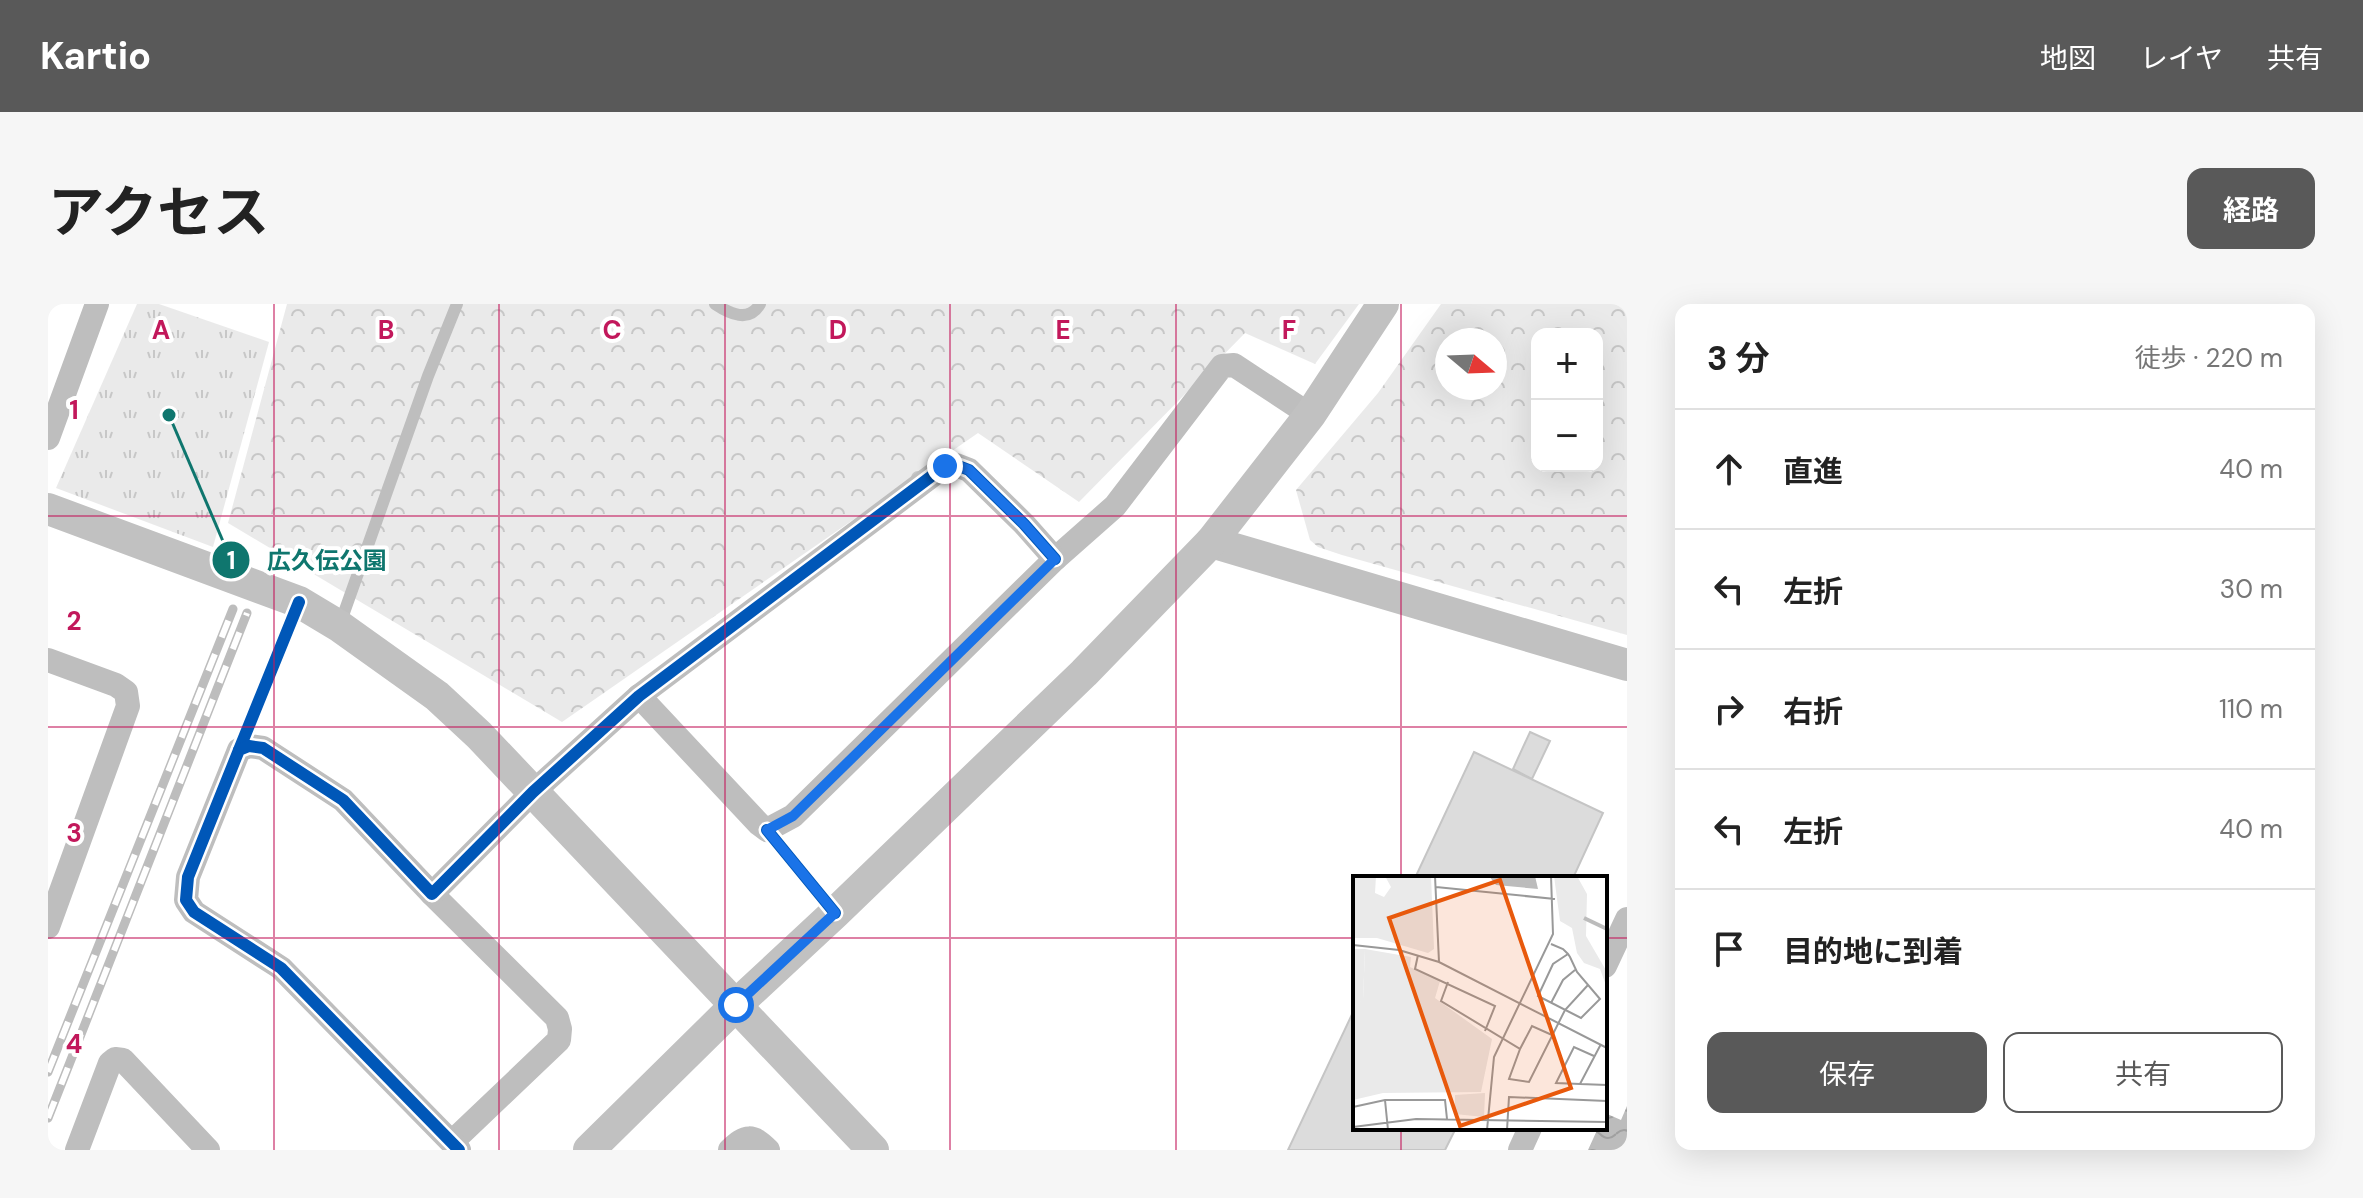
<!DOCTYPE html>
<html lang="ja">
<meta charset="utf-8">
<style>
body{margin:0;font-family:"DM Sans","Noto Sans JP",sans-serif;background:#f6f6f6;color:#222}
.controls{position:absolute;right:24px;top:24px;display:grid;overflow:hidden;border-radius:16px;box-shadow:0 8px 32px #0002}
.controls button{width:72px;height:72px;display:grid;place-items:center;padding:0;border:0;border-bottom:2px solid #e0e0e0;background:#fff;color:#222;font:40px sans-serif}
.compass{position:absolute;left:1387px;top:24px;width:72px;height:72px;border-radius:50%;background:#fff;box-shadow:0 8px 32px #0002;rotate:109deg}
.stop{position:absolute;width:24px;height:24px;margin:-18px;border:6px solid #1a73e8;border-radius:50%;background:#fff}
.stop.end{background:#1a73e8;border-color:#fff;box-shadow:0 2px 8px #0008}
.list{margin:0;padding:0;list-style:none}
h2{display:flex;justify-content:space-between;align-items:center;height:104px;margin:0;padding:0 32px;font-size:34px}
h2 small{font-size:26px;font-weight:400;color:#767676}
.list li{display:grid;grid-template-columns:52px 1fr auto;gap:24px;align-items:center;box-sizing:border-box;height:120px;padding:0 32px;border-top:2px solid #e0e0e0}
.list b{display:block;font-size:30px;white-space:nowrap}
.list em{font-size:26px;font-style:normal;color:#767676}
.actions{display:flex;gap:16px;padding:24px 32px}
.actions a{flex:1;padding:18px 0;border:2px solid #595959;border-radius:16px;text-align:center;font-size:28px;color:#595959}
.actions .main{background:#595959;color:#fff}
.icon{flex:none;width:44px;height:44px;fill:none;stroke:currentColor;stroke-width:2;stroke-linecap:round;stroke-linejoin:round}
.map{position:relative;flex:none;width:1579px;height:846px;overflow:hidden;border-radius:16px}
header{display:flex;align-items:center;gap:48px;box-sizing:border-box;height:112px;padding:0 40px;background:#595959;color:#fff}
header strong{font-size:38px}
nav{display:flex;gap:44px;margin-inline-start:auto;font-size:28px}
.intro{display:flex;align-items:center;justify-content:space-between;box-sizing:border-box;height:192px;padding:0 48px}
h1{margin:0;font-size:56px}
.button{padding:20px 36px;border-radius:16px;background:#595959;color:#fff;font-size:28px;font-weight:700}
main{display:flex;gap:48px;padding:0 48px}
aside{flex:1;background:#fff;border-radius:16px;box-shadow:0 8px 32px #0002}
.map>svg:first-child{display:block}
</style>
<header>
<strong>Kartio</strong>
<nav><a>地図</a><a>レイヤ</a><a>共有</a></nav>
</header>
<div class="intro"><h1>アクセス</h1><a class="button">経路</a></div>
<main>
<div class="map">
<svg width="1579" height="846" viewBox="0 0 1579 846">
<defs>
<pattern id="grass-tufts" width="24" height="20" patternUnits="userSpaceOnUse" patternTransform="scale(2)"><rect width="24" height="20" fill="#eaeaea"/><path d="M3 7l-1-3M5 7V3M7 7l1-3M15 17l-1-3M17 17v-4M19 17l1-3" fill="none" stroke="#c7c7c7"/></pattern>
<pattern id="forest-crowns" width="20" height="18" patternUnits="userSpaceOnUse" patternTransform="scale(2)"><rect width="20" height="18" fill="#eaeaea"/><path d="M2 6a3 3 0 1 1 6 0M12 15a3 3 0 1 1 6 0" fill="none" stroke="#c7c7c7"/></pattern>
<pattern id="water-waves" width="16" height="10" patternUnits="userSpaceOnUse" patternTransform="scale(2)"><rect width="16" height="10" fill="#bcbcbc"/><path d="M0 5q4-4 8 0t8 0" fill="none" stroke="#a0a0a0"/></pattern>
</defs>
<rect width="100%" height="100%" fill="#fff"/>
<polygon fill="url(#grass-tufts)" points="89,0 111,0 221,38 165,243 8,184"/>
<g fill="url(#forest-crowns)" fill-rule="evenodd">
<polygon points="239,0 1311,0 1267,60 1197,29 1031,198 930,129 514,418 180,219"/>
<path d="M1393,0H1579V331L1294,251L1270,243L1262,236L1248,186L1330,89ZM1489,30H1549V162H1489ZM1399,36H1447V84H1399Z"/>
</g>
<polygon fill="url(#water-waves)" points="1579,802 1579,846 1540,846 1550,824 1557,824 1557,809 1573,816"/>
<g fill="#dcdcdc" stroke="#c5c5c5" stroke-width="2">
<polygon points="1482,428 1502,437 1484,475 1465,465"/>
<polygon points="1426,448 1555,509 1525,574 1367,574"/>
<polygon points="1307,704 1307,824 1408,824 1397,846 1240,846"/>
</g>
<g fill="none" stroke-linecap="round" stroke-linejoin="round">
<g stroke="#b8b8b8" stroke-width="4" stroke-dasharray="2 4" stroke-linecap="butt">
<polyline points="202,419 241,323"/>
<polyline points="733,543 770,588"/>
</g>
<g stroke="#bebebe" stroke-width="12">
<path d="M667,0C682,10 701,19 712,0"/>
<polyline points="292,320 380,72 409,0"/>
</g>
<g stroke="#bebebe" stroke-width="24">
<polyline points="0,134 49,0"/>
<polyline points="0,356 68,381 78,388 80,402 0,623"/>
<polyline points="591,392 711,520 719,526 745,512 1007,255 1067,202 1174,62 1186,61 1262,111"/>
<polyline points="384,590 509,714 512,725 511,736 404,838"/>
<polyline points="1557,662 1579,615"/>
<polyline points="29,846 62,759 67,755 75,756 160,846"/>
<polyline points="411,846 233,664 146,608 138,596 140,573 191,446 201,442 215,444 295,496 384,590 485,488 591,392 897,162 908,161 921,166 976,220 1007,255"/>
<path d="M682,846C698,831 704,830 720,846"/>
<polyline points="1472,846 1482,824"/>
</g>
<g stroke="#c1c1c1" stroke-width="32">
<polyline points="0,205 251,298 291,322 389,392 431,431 825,846"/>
<polyline points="1163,238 1579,361"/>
<polyline points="541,846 688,701 787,609 1036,369 1163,238 1262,111 1335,0"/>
</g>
<defs>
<g id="rail">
<polyline points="0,768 185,305"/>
<polyline points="0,814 199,309"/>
</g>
</defs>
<use href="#rail" stroke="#bdbdbd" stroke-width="9"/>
<use href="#rail" stroke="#fff" stroke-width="6" stroke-dasharray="18" stroke-linecap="butt"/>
<defs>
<g id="cycleway">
<polyline points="191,446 251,298"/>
<polyline points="719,526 787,609"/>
<polyline points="411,846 233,664 146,608 138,596 140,573 191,446 201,442 215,444 295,496 384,590 485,488 591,392 897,162 908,161 921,166 976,220 1007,255"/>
</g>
</defs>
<use href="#cycleway" stroke="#fff" stroke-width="17"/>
<use href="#cycleway" stroke="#0057b8" stroke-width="12"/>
</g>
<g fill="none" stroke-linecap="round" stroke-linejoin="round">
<polyline stroke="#1a73e8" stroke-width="10" points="688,701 787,609 719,526 745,512 1007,255 976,220 921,166 908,161 897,162"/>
</g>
<path fill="none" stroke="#c2185b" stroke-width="2" stroke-opacity="0.55" d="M226,0V846M451,0V846M677,0V846M902,0V846M1128,0V846M1353,0V574M0,212H1579M0,423H1579M0,634H1307M1557,634H1579M1353,824V846"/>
<g transform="translate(1305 572)">
<rect width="254" height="254" fill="#fff"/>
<path d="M0,73H12L10,124L0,132ZM132,217L131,241L102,238V219Z" fill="#eaeaea"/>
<path d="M11,0H23L22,17L31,21L38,11L32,0H78L81,73L75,77L24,62H0V2ZM201,0H224L234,18L233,60L254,96V112L247,93L231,87L224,77L219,52L207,45ZM12,73L58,81L57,91L87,105L82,122L139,163L128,216L30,217L0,224V132L10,123Z" fill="#eaeaea"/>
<path d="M136,0H182L185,13L143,9Z" fill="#bcbcbc"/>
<path fill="none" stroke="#bcbcbc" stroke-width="4" d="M231,42L254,53"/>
<path fill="none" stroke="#999" stroke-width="2" d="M82,0L86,86M83,11L202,23M198,68L210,73L215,78L217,81L224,96L247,123L228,142L185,120L200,88L215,78M0,69L46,74L86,86L254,172M65,79L62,93L142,130L132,155M95,106L88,125L167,173L156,203L176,206L212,134L235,109M198,127L210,104L222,94M167,173L179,150L199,159M241,180L221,171L203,207L227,208L248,168M227,208L254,209M32,224L35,254M0,231L32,224H92L94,243M0,251L63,243L254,246M134,254L141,181L200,58L198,0M154,254L156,221L254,225"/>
<path fill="#e8590c" fill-opacity="0.15" stroke="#e8590c" stroke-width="4" d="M147,4L218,212L107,250L36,42Z"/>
<rect width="254" height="254" fill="none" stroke="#000" stroke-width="4"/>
</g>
<g font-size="26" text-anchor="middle" font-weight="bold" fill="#c2185b" stroke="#fff" stroke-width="8" stroke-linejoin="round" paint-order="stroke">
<text x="113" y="35">A</text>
<text x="338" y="35">B</text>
<text x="564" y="35">C</text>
<text x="790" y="35">D</text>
<text x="1015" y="35">E</text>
<text x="1241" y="35">F</text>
<text x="26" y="115">1</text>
<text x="26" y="326">2</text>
<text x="26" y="538">3</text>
<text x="26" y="749">4</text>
</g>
<path fill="none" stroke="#0f766e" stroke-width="3" d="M121 111L183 256"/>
<g fill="#0f766e" stroke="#fff" stroke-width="3">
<circle cx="121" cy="111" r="8"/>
<circle cx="183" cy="256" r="20"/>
</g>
<g font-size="24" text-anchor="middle" font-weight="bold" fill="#fff">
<text x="183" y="265">1</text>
</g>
<g font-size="24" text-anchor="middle" font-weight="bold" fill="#0f766e" stroke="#fff" stroke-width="8" stroke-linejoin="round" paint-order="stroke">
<text x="279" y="265">広久伝公園</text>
</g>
</svg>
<div class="controls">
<button>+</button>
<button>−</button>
</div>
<svg class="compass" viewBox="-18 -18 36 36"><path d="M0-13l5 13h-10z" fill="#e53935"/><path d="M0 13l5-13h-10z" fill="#767676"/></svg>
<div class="stop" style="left:688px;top:701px"></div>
<div class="stop end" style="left:897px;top:162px"></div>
</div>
<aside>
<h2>3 分<small>徒歩 · 220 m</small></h2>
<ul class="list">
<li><svg class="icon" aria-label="ahead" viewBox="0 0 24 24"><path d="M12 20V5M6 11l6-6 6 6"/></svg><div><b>直進</b></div><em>40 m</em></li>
<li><svg class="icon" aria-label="left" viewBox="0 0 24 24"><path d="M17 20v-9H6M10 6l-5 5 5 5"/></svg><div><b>左折</b></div><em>30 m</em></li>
<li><svg class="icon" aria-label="right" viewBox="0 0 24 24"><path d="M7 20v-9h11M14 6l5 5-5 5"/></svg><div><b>右折</b></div><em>110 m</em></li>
<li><svg class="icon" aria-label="left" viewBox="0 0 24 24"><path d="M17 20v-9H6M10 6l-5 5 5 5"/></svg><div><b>左折</b></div><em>40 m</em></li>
<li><svg class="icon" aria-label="arrive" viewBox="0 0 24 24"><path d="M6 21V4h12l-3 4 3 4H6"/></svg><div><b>目的地に到着</b></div></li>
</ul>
<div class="actions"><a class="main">保存</a><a>共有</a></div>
</aside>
</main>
